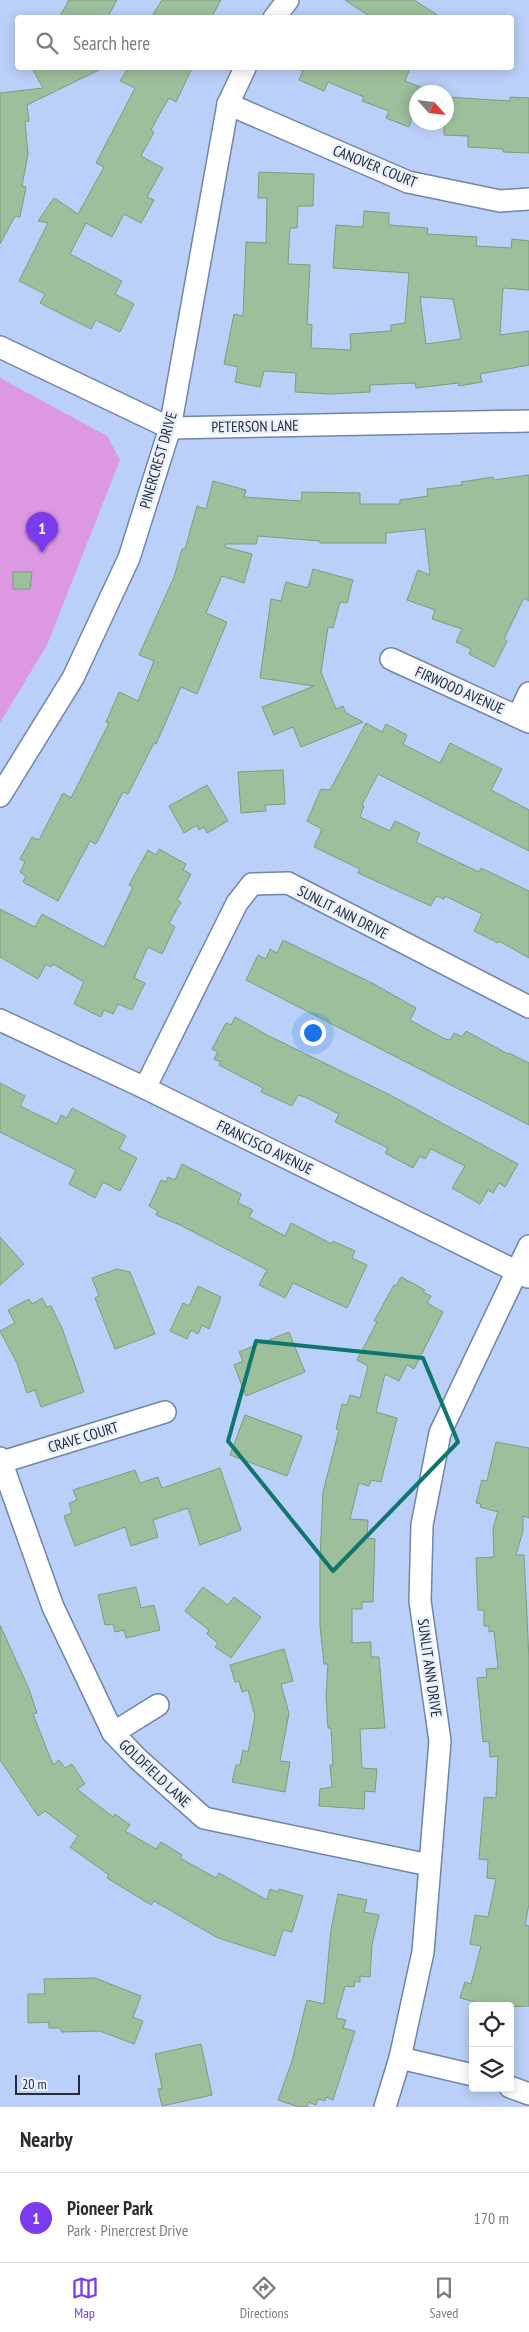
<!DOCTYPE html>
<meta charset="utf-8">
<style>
body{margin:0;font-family:"PT Sans Narrow",sans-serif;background:#f7f7f7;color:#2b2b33}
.controls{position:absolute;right:15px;bottom:15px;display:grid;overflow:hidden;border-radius:5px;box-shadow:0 2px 12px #0003}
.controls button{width:45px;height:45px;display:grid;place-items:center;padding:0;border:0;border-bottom:1px solid #e1e1e2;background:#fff;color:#2b2b33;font:25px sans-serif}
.compass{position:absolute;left:409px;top:85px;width:45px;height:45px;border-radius:50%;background:#fff;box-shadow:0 2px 12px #0003;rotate:117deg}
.scale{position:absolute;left:15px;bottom:12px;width:65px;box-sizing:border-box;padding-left:5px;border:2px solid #242c3b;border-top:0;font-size:14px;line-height:18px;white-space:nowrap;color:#242c3b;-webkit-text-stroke:4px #eaf0fd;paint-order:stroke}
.you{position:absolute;left:312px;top:1032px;width:18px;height:18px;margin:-12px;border:4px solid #fff;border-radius:50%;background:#1a73e8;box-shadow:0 0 0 8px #1a73e833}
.badge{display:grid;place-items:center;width:32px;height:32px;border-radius:50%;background:#7c3aed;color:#fff;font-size:16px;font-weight:700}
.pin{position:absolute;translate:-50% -41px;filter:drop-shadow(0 1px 2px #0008)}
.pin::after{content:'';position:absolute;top:26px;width:18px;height:15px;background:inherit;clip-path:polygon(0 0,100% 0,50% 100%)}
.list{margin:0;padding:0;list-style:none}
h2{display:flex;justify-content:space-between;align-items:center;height:65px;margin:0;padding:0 20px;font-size:21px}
h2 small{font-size:16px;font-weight:400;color:#7c7c81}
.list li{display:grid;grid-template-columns:32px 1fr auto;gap:15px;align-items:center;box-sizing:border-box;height:90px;padding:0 20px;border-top:1px solid #e1e1e2}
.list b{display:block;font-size:19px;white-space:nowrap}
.list p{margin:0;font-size:16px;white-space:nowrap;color:#7c7c81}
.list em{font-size:16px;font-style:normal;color:#7c7c81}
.icon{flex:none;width:28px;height:28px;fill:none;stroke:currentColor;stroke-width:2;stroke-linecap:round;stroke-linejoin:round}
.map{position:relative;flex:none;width:529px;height:2107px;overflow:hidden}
.search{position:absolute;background:#fff;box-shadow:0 2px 12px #0003;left:15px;right:15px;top:15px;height:55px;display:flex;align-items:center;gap:12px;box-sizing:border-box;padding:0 18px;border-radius:5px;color:#7c7c81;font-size:19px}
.sheet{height:155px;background:#fff}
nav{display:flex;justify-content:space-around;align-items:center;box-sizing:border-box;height:70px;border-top:1px solid #e1e1e2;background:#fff;font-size:14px;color:#7c7c81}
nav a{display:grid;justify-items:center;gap:2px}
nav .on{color:#7c3aed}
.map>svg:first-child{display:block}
</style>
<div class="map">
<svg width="529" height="2107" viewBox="0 0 529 2107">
<rect width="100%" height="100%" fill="#bbd0f8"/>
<polygon fill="#dc98e2" points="0,378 107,436 120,460 47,645 0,723"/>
<g fill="#9dbf9c" stroke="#7d9d7c" fill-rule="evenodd">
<polygon points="69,0 117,0 107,18 59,18"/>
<polygon points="162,0 221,0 211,18 151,18"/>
<polygon points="345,0 414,0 442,18 372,18"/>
<polygon points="32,68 103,68 27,105 29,121 25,122 28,154 22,186 26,187 20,217 15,216 0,244 0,93 43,88"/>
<polygon points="128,68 192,68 176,102 169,98 159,115 151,130 154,132 141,156 163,168 147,197 154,200 141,223 124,214 112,237 86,223 70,254 122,281 115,294 134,304 120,332 96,320 91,329 69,318 40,303 45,294 19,281 48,223 38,221 54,198 78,214 104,167 96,163 135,88 120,81"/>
<polygon points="295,68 410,68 405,81 434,92 416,92 416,112 414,111 409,127 386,118 389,111 362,101 364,97 328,82 324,91 299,80 303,71"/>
<polygon points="446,97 510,101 510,97 529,98 529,153 503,152 503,149 468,147 468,136 444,135 444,124 441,122 446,122"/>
<path d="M259,172L314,174L313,206H298L297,228H290L288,264L310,265L307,324L312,325L311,348L351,350L350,334L391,331V325L405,323L409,273L333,268L336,225L363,227L364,211L389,213V225L428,228L427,234L477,237L476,246L511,248L512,239L529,241V290L503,288L500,335L529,331V365L480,374L482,382L459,386L458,383L416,388L415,383L370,385V392L330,394L295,392L296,373L264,371L260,387L235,382L238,367L224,364L234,314L243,316L246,242L266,243L267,198H258ZM420,297L453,299L461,339L426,344Z"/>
<polygon points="529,475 529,601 524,598 504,639 507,641 494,667 469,654 471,649 456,642 462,629 432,619 435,610 407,600 418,570 430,575 425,529 386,533 386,543 320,543 320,541 258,536 256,544 226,544 225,547 252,554 244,583 222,576 206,613 227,622 197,694 181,687 156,744 154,743 128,794 123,792 96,844 90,841 58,901 23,882 26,876 20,872 25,862 20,859 32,837 39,840 63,793 71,798 109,723 106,722 119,692 138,701 154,661 139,655 174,577 182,549 185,549 197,506 206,509 213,481 246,490 244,497 301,501 302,492 360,493 360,504 400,504 400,500 428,496 427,489 462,485 461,482 493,477 494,480"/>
<polygon points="313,569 353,580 347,603 340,602 333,628 328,627 321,672 336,709 343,706 346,713 363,722 301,747 293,727 274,735 262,707 314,686 260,678 271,599 281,601 286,582 308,588"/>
<polygon points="13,572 32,572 30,589 13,589"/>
<polygon points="366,723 382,732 386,724 407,735 403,744 440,763 450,743 502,769 491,790 529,810 529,851 378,774 362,805 364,806 360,817 390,831 395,821 420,833 416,842 479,872 481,868 529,891 529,958 499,941 498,943 474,931 482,914 445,896 444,899 436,896 431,906 358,873 360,869 314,847 322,829 307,821 321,789 330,790"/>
<polygon points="283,770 285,804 265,805 266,811 241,813 238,772"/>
<polygon points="207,785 228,821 207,833 204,827 199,830 197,825 184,833 169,806"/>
<polygon points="159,849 186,864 183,870 191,874 177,900 181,902 169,923 175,927 162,954 148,947 134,978 145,983 132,1010 118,1004 113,1014 104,1010 101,1017 74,1004 84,982 53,964 51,967 46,964 38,979 0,957 0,909 35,927 42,914 104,947 133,887 129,885 148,850 156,855"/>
<polygon points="283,940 374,984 416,1008 410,1020 445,1039 450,1040 454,1033 462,1037 466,1031 508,1054 509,1053 529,1063 529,1125 246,980 258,955 266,959 270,949 277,953"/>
<polygon points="235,1017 269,1036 390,1095 518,1164 505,1187 499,1183 493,1193 488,1190 480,1204 452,1188 465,1166 431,1149 425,1159 420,1156 413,1168 385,1153 388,1148 335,1122 339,1114 305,1097 298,1095 292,1106 261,1092 263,1088 219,1065 221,1062 214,1059 218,1052 212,1049 226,1023 231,1025"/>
<polygon points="0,1083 25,1096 20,1106 57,1124 61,1115 67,1118 72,1108 126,1136 119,1149 137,1158 120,1191 103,1182 95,1198 69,1184 76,1170 0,1132"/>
<polygon points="182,1164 241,1194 238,1203 253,1210 249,1217 285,1236 291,1223 332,1244 333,1241 355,1251 352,1258 367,1265 347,1308 293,1283 285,1298 259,1285 267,1270 180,1225 156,1215 158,1211 149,1206 161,1180 166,1182 168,1177 175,1180"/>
<polygon points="0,1237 24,1264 0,1285"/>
<polygon points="117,1269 130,1272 155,1334 115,1349 95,1298 99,1296 92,1278"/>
<polygon points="401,1277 425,1290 423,1292 431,1296 427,1303 443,1312 414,1369 407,1365 399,1381 385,1374 376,1412 397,1418 381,1482 371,1480 369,1486 359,1483 350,1519 368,1520 367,1538 375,1539 373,1602 362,1602 362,1609 352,1609 352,1643 371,1642 371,1657 379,1657 385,1728 360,1729 362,1768 377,1769 375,1792 365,1791 364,1809 319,1806 320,1789 332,1787 330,1765 333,1765 331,1728 328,1728 326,1696 328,1664 324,1664 320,1626 320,1559 323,1492 339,1430 336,1429 342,1404 347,1405 350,1395 360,1398 368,1366 357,1360 377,1322 374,1321 394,1285 396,1286"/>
<polygon points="198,1286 221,1297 209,1329 202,1325 198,1334 191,1330 187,1339 170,1331 183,1303 189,1306"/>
<polygon points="42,1298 47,1307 51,1306 62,1328 84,1392 41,1407 35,1390 27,1393 17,1363 0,1331 15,1323 8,1310 29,1299 32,1304"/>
<polygon points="289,1332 305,1372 246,1396 234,1365 243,1361 239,1352"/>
<polygon points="245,1415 302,1436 287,1476 230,1455"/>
<polygon points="496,1442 529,1448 529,1518 523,1516 523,1531 516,1555 524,1555 529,1659 529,1904 525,1925 529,1926 529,2006 510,2007 473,2006 475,2002 460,1998 465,1982 471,1984 481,1946 470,1944 475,1915 488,1917 496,1879 487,1878 488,1860 479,1859 484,1797 496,1798 498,1756 490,1757 489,1741 483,1742 477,1678 487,1677 486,1669 498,1668 494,1631 489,1632 489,1626 484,1626 484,1610 478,1610 476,1558 494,1557 493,1528 498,1512 480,1507 481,1504 476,1503 482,1480 487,1481"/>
<polygon points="220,1468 241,1530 200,1545 188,1508 153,1520 158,1537 131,1546 125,1527 75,1546 64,1516 72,1513 69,1503 77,1500 73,1490 135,1470 140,1483 158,1477 162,1488"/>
<polygon points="136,1587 141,1608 154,1605 160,1630 126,1638 124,1630 115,1632 113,1624 105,1625 98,1595"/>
<polygon points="203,1587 228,1605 234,1597 261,1617 231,1658 215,1647 218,1643 207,1634 209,1630 185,1611"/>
<polygon points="0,1625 29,1689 37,1713 33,1714 53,1765 59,1760 65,1768 72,1764 85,1784 77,1789 113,1817 115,1814 130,1825 125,1831 156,1849 161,1842 182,1855 180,1858 216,1878 219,1873 267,1900 270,1889 278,1892 279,1889 303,1896 292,1932 283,1930 275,1956 218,1938 154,1901 151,1905 107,1878 109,1875 70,1847 78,1836 45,1811 38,1816 0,1760"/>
<polygon points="284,1649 293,1681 281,1684 289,1713 280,1761 290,1762 285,1792 232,1782 236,1765 240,1765 243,1750 248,1752 255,1716 248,1690 242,1692 239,1681 235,1682 230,1665"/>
<polygon points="338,1894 367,1900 364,1912 379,1915 372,1945 370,1977 360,1976 360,1982 355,1981 354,1987 345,1986 336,2018 346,2020 343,2028 355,2031 333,2100 326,2097 325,2101 318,2099 316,2105 308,2102 307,2107 299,2107 278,2100 292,2061 307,2000 324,2004 331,1930"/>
<polygon points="95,1978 141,1996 133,2017 143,2021 134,2044 100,2031 62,2032 60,2028 49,2028 49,2022 28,2023 28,1994 45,1994 44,1979"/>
<polygon points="201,2044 212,2095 162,2106 158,2089 162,2088 155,2054"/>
</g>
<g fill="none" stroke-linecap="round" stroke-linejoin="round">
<defs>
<g id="street">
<polyline points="274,18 288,0"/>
<polyline points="228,104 408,182 500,201 529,199"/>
<polyline points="0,347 170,428 529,421"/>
<polyline points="391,659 529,722"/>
<polyline points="518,716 529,693"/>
<polyline points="0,796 73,678 129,558 170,428 228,104 245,68"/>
<polyline points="0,1020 145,1088 528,1277"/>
<polyline points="145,1088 237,903 252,884 288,883 529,1007"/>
<polyline points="0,1458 53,1607 113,1733 138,1759 204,1818 429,1865"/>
<polyline points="2,1462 165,1412"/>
<polyline points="113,1733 158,1705"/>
<polyline points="400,2058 473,2075"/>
<polyline points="510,2087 529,2094"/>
<polyline points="385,2107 400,2058 423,1952 440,1741 420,1601 422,1525 440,1433 529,1246"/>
</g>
</defs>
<use href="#street" stroke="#7184a9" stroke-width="24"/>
<use href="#street" stroke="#fff" stroke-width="21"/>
</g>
<path fill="none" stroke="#0f766e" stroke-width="4" stroke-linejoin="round" d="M256,1341L423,1358L458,1442L333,1571L228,1441Z"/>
<g text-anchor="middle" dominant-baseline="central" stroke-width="5" stroke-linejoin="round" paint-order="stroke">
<g font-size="15" fill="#242c3b" stroke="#eaf0fd">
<text transform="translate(375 166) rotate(22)">CANOVER COURT</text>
<text transform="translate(255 426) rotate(-1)">PETERSON LANE</text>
<text transform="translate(158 460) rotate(-74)">PINERCREST DRIVE</text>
<text transform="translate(460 690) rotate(24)">FIRWOOD AVENUE</text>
<text transform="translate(343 912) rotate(27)">SUNLIT ANN DRIVE</text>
<text transform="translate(265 1147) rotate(26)">FRANCISCO AVENUE</text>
<text transform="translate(83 1437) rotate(-17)">CRAVE COURT</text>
<text transform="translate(430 1668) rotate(82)">SUNLIT ANN DRIVE</text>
<text transform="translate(155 1773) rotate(43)">GOLDFIELD LANE</text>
</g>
</g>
</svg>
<div class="controls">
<button><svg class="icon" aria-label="locate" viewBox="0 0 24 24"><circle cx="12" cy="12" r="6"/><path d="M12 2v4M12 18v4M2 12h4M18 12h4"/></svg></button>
<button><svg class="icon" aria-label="layers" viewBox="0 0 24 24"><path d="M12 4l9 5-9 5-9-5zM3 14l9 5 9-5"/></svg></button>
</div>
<svg class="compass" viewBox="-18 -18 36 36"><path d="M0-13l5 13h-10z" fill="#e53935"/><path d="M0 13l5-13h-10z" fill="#7c7c81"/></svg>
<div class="scale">20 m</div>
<div class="you"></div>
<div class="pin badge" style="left:42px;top:553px">1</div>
<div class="search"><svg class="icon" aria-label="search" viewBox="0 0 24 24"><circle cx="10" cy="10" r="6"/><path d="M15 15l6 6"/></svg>Search here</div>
</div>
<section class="sheet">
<h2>Nearby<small></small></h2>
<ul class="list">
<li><span class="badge">1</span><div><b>Pioneer Park</b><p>Park · Pinercrest Drive</p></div><em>170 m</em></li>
</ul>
</section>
<nav>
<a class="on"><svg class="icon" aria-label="map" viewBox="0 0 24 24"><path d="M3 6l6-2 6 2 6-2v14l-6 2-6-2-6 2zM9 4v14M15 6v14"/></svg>Map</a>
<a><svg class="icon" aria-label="directions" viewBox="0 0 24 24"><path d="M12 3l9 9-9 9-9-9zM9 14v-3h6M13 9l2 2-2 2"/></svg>Directions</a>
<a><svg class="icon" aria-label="saved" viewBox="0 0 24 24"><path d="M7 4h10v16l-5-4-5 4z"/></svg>Saved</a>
</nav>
